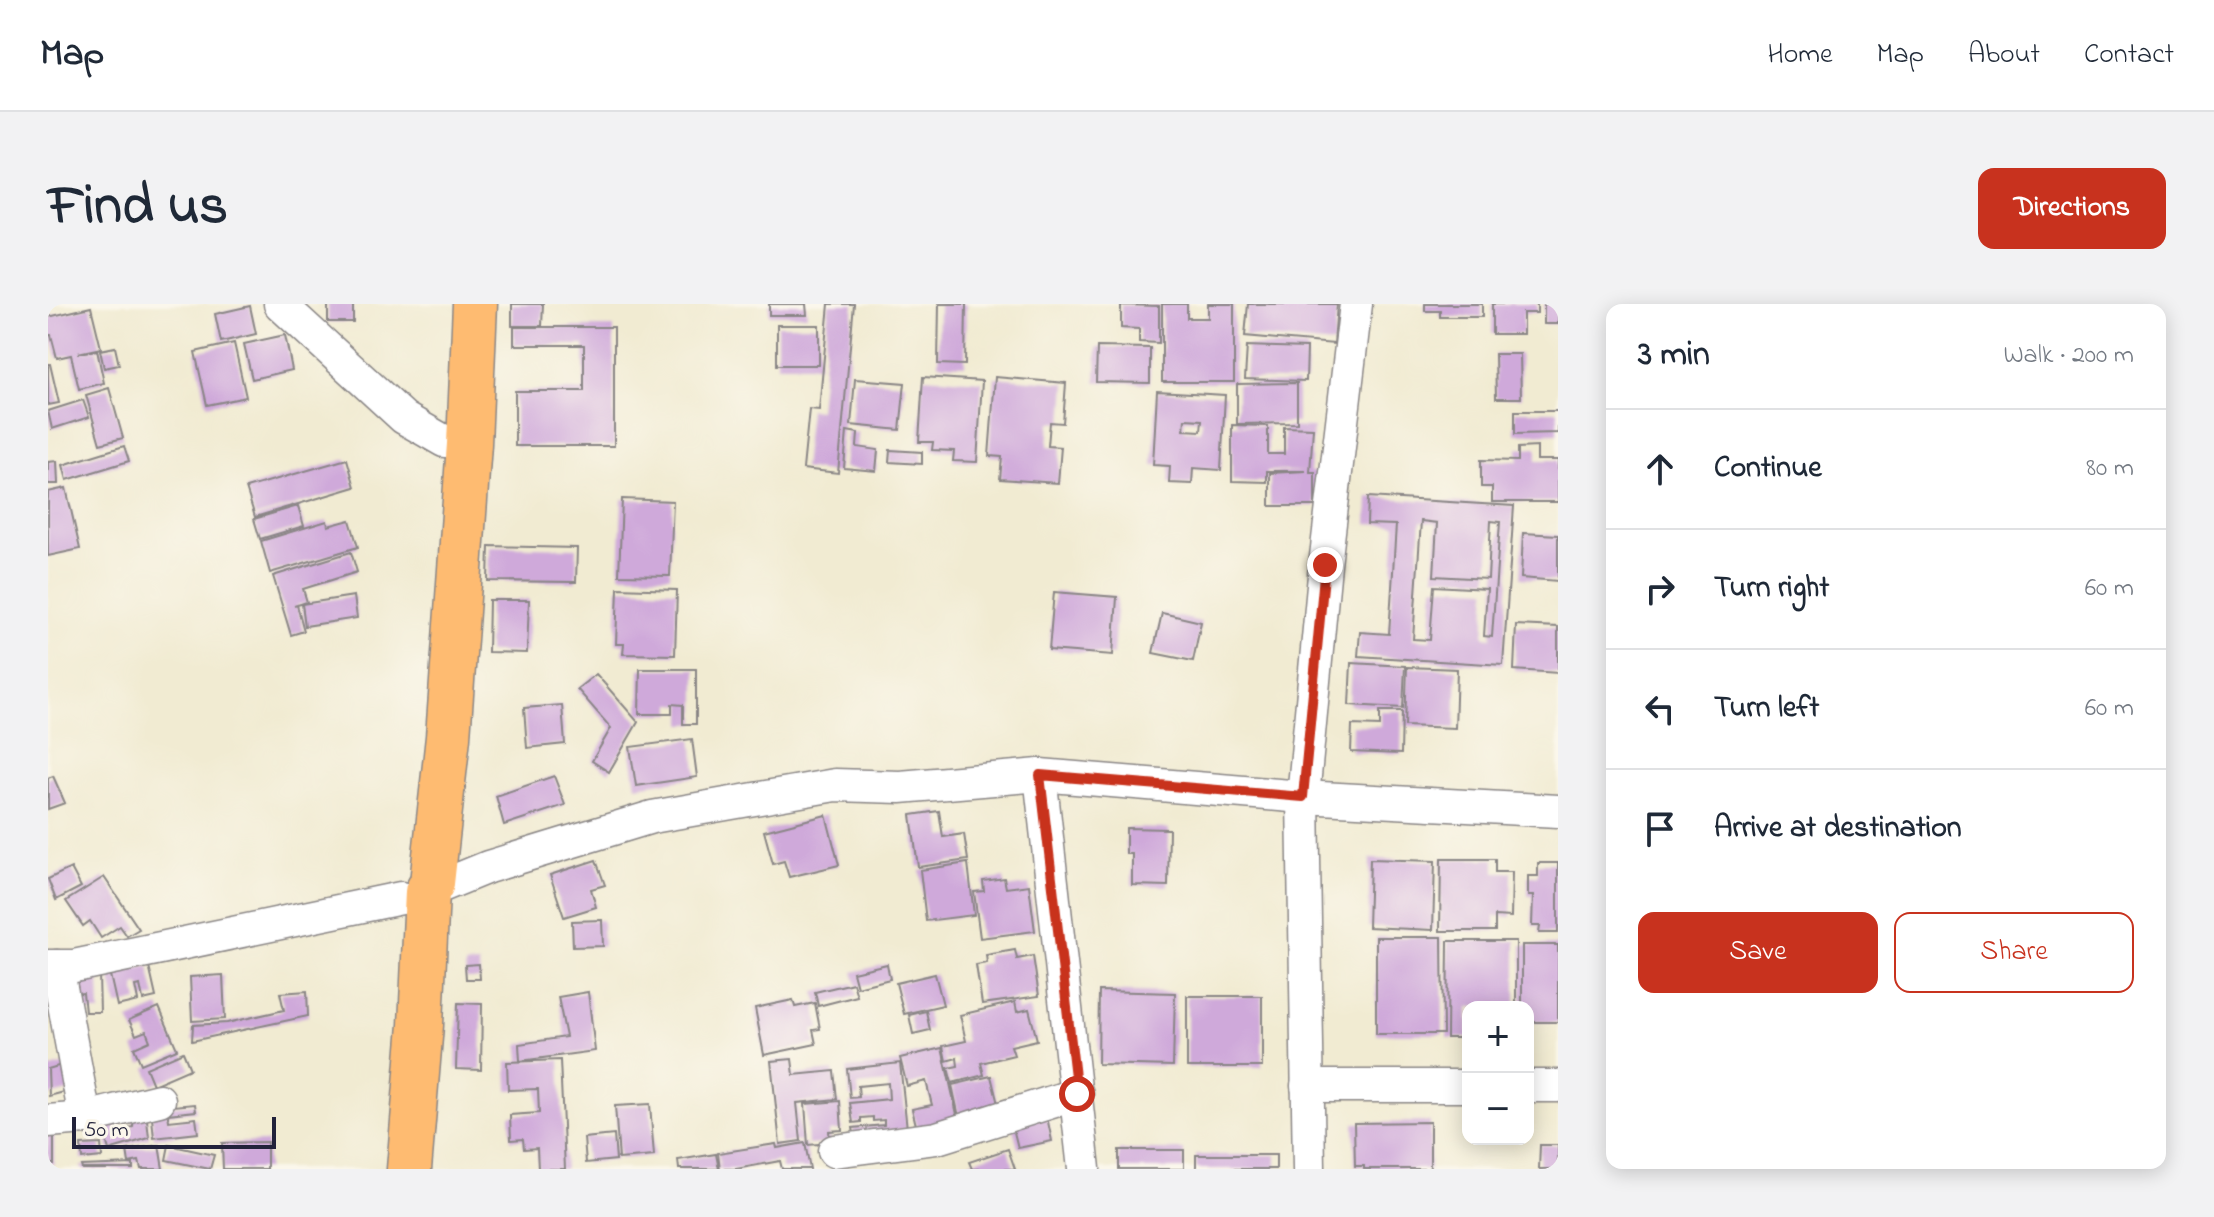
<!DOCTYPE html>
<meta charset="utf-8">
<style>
body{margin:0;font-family:"Indie Flower",sans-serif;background:#f2f2f3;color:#1f2937}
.controls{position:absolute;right:24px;bottom:24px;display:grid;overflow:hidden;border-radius:16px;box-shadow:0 4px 20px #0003}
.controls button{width:72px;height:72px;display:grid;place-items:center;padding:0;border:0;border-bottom:2px solid #e0e1e3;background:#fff;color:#1f2937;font:40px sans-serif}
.scale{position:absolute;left:24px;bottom:20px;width:204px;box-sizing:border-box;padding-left:8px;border:4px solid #22223b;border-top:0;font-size:22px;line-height:28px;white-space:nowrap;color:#22223b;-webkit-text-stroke:6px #fbf7ec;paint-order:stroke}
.stop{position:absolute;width:24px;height:24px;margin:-18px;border:6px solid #c8321e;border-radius:50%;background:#fff}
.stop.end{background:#c8321e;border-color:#fff;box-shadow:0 2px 8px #0008}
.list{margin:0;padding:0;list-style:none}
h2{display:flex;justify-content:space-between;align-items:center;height:104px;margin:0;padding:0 32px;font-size:34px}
h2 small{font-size:26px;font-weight:400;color:#747a83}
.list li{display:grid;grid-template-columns:52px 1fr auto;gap:24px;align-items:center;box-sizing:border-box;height:120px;padding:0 32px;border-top:2px solid #e0e1e3}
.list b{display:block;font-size:30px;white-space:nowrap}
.list em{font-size:26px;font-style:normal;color:#747a83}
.actions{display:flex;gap:16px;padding:24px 32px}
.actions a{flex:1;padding:18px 0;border:2px solid #c8321e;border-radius:16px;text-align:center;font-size:28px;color:#c8321e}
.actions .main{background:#c8321e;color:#fff}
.icon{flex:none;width:44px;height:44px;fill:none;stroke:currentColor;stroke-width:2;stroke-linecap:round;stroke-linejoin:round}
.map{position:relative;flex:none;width:1510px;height:865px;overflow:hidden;border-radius:16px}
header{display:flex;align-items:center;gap:48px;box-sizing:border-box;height:112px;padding:0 40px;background:#fff;border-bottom:2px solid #e0e1e3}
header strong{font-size:38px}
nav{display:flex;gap:44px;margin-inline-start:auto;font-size:28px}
.intro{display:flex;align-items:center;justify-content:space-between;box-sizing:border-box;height:192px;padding:0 48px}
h1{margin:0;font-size:56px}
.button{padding:20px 36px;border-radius:16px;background:#c8321e;color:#fff;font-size:28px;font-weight:700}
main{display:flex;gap:48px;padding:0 48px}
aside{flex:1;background:#fff;border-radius:16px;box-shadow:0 4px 20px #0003}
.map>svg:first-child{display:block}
</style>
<header>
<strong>Map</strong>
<nav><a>Home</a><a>Map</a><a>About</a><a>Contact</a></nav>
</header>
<div class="intro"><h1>Find us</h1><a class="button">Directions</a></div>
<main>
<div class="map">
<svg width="1510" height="865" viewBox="0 0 1510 865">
<rect width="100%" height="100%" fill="#fbf7ec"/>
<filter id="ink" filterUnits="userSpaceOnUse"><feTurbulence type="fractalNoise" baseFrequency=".0125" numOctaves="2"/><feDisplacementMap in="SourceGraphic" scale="16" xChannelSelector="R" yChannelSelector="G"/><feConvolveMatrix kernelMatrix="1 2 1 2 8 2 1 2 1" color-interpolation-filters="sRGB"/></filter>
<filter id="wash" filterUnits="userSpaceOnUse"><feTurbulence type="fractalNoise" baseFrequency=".006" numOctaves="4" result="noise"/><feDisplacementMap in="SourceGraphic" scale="32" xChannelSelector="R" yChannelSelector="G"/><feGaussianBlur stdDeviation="1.8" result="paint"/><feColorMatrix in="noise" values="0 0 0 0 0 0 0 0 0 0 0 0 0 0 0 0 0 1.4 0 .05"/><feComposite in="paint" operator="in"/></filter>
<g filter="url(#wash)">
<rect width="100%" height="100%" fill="#f1ebd2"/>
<g id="blocks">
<g fill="#cfa9da" fill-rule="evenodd">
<rect x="280" y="0" width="25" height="18"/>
<polygon points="464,0 495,0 494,22 464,22"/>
<polygon points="721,0 758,0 759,11 721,11"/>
<polygon points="781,0 806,0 790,169 755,165 761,105 771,106"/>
<polygon points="891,0 918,0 917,61 890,60"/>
<polygon points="1114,0 1139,0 1139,14 1160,14 1160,0 1186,0 1186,78 1114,78"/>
<polygon points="1200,0 1289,0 1286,40 1197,32"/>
<polygon points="1377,0 1434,0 1434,13 1392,13 1392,7 1377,7"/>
<polygon points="1444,0 1489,0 1489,9 1475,9 1475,30 1444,30"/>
<rect x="1496" y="0" width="14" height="20"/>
<polygon points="1073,1 1111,2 1111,39 1091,38 1091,25 1073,24"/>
<polygon points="202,2 208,30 173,38 167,10"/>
<polygon points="43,3 53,44 30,49 49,46 56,79 31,85 23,51 9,54 3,31 0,31 0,13"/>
<rect x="729" y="21" width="42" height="40"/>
<polygon points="466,23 566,23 566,142 467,142 467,87 536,87 536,41 466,41"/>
<polygon points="237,31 244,66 204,75 196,40"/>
<polygon points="186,39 198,93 159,101 147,48"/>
<polygon points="1199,42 1259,44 1258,77 1197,75"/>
<polygon points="67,43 71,61 56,64 52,46"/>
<polygon points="1049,43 1102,44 1102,79 1048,78"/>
<polygon points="1447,50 1472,50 1473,94 1448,94"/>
<polygon points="0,60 2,60 11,99 0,101"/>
<polygon points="875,73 934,77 929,158 905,157 906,147 884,146 885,138 871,138"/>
<polygon points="947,73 1018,79 1015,119 1002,118 1000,142 1013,143 1010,179 952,175 954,153 941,152"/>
<polygon points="807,75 857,79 852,126 803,121"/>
<polygon points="1249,79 1249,119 1189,120 1189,80"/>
<polygon points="61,84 75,134 52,140 38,91"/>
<path d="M1109,87L1177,91L1173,166L1145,164L1144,180L1121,179L1122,162L1105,161ZM1137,115L1154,116L1153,127L1136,126Z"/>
<polygon points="35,96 41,113 4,125 0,107"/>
<polygon points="1467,107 1510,107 1510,129 1467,130"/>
<polygon points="1184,121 1220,122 1220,150 1236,150 1236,123 1265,124 1262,168 1267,168 1267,202 1222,202 1222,169 1258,167 1219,167 1219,178 1184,177"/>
<polygon points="799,127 810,129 809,143 830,146 828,167 796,164"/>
<polygon points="76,142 81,157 19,176 15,161"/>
<polygon points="1489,143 1489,156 1510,156 1510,198 1444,198 1444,183 1433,183 1433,156 1470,157 1470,144"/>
<polygon points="842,146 874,148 874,160 841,158"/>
<polygon points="299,155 307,183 207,213 198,184"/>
<polygon points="9,157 10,180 0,180 0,158"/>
<polygon points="18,184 32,245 0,252 0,188"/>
<path d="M1320,193L1466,202L1455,361L1310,352L1312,328L1341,330L1348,221L1319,220ZM1373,217L1389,219L1386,272L1440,275L1443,217L1452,218L1444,333L1436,332L1439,285L1386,282L1382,336L1365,335Z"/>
<polygon points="574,195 625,197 622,272 571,271"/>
<polygon points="250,202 256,222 212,235 206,215"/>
<polygon points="302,216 310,243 222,269 213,237 279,217 280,222"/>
<polygon points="1475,229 1510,231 1510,277 1473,274"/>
<polygon points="441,242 529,244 528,278 440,277"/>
<polygon points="303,248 309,268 255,285 259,298 246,302 249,301 256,327 243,331 225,272"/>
<polygon points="570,284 629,286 627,351 575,350 576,340 568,340"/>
<polygon points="1006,288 1069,293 1065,351 1001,346"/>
<polygon points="306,292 309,314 257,322 254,300"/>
<polygon points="441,296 481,296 479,349 440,348"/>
<polygon points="1114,309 1153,318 1145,357 1105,349"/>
<polygon points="1468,321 1510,323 1510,369 1466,366"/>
<polygon points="1303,359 1357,362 1355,404 1301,401"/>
<polygon points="1359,363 1409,365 1407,424 1357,422"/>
<polygon points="592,365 648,365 648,420 635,420 635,401 624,400 624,410 591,410"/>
<polygon points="548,370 590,418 561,468 544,457 563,424 529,385"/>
<polygon points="514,401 517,440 479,444 476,404"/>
<polygon points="1332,407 1354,407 1353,450 1303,448 1304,421 1332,422"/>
<polygon points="644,435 649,473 588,482 582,443"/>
<polygon points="5,472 17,499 0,505 0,474"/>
<polygon points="506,472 517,501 456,521 448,492"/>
<polygon points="891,507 895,533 916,530 920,556 870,563 863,511"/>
<polygon points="778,511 791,561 741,573 736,557 725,560 716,527"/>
<polygon points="1078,524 1121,525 1120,582 1084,581 1084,550 1078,550"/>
<polygon points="1322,555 1387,557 1385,626 1320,623"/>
<polygon points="1393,555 1447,555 1447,568 1464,568 1463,613 1447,612 1447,627 1392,627"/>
<polygon points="548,556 557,581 543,585 548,603 516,613 502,571"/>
<polygon points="920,559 926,611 878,617 872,566"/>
<polygon points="1490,559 1510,559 1510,629 1491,629 1492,622 1484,622 1485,592 1480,592 1480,572 1490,572"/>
<polygon points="23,564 33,583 8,596 0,575"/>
<polygon points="56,573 91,625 79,632 72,622 53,634 42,617 35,622 18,597"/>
<polygon points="956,574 958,584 981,581 987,627 932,634 926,588 936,587 935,577"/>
<polygon points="554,616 555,642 525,643 524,617"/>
<polygon points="1328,633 1394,633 1395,730 1328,730"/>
<polygon points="1400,637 1468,637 1468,703 1420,703 1420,734 1399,734"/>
<polygon points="1474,641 1510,641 1510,718 1480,718 1480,703 1474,703"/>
<polygon points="967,646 969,655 985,652 991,692 934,700 928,661 939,659 938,651"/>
<polygon points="431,660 432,675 418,675 417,661"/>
<polygon points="839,660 842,675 809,683 805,668"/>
<polygon points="101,662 108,693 95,696 92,681 87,682 90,697 69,702 62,671"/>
<polygon points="51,670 52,708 37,708 35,689 23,690 21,675"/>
<polygon points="887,670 895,701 856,710 848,679"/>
<polygon points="175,671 177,715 144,717 142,673"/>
<polygon points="805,679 809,692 770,702 767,688"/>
<polygon points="259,687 260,712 144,737 145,721 179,719 236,706 232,689"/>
<polygon points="1051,687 1127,689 1125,762 1050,760"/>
<polygon points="540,688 547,747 472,757 471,740 518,733 510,693"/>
<rect x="1139" y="692" width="75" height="71"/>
<polygon points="745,696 747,703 767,699 772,725 765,726 768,740 716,751 707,704"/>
<polygon points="967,698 969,708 981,705 989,736 963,742 966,751 933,759 936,771 904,779 900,764 910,762 909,754 898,757 895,742 918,737 912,711"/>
<polygon points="410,699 434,700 433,766 408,765"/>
<polygon points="111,703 129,745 93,760 86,744 102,737 98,727 88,731 81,716"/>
<polygon points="878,707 882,726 865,730 861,711"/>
<polygon points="894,744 910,815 869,825 864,805 884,801 878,777 859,782 852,754"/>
<polygon points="135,748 142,765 105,781 98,764"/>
<polygon points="744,755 746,771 786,767 789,795 749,799 753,837 732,840 723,757"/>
<polygon points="512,756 517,865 490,865 489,844 476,845 475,835 463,836 462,811 491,809 490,785 460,786 459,758"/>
<polygon points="852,759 859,825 806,830 805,824 836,821 836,816 825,817 825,813 813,814 813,818 805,819 802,799 841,795 840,779 810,782 811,793 802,794 799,765"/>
<polygon points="17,760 24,786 1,792 0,765"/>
<polygon points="943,772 951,804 911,813 904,781"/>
<polygon points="792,797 794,826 781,827 782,839 760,841 757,800"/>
<polygon points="147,800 148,807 120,810 121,817 148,814 150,829 106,834 103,804"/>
<polygon points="602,800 606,852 571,855 567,802"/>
<polygon points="98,807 101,834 61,846 53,819 67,814 70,828 85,823 86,811"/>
<polygon points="999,813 1004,837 970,844 964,820"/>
<polygon points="1382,818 1382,865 1316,865 1316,862 1307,862 1306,819"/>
<rect x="0" y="827" width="6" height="33"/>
<polygon points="566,831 568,856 538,859 536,834"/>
<polygon points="219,838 219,865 175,865 174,839"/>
<polygon points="757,839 762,865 734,865 732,857 688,865 672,865 670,849 728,840 729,844"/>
<polygon points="53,840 54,853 34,855 33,841"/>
<polygon points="111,841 115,865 93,865 91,857 81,859 79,846"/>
<polygon points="121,841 166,851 162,865 118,856"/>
<polygon points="1492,841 1510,841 1510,865 1491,865"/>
<polygon points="960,845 967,865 924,865 921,858"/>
<rect x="1071" y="846" width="65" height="19"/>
<polygon points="668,850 671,865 631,865 630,856"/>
<rect x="1148" y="851" width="80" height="14"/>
<polygon points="85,860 85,865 34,865 33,862"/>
</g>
</g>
</g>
<g filter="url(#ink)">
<use href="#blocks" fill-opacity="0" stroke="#8a8686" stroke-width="2"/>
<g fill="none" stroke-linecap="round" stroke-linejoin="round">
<defs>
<g id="street">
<polyline points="232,0 356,114 396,137"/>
<polyline points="992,471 1036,865"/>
<polyline points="379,588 440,563 604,513 787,481 852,483 992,471 1255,493 1510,507"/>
<polyline points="0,662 26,662 353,594"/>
<polyline points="9,662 37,814"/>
<polyline points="1259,782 1420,782"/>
<polyline points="1480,782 1510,782"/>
<polyline points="0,817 37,814 111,796"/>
<polyline points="786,847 889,834 1029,790"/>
<polyline points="1261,865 1255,493 1277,261 1308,0"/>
</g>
<polyline id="primary" points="361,865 373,721 379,588 384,579 400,433 421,140 427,0"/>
</defs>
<use href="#street" stroke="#8a8686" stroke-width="35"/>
<use href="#primary" stroke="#8a8686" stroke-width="47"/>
<use href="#street" stroke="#fff" stroke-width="32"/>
<use href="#primary" stroke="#febb71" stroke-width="44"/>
</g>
</g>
<g fill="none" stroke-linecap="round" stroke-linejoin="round" filter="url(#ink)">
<polyline stroke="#c8321e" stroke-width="10" points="1029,790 992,471 1255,493 1277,261"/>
</g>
</svg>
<div class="controls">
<button>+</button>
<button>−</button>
</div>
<div class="scale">50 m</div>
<div class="stop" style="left:1029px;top:790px"></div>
<div class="stop end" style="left:1277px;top:261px"></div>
</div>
<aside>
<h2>3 min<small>Walk · 200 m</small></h2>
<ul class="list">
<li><svg class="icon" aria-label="ahead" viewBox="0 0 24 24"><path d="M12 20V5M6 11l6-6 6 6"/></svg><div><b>Continue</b></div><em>80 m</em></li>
<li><svg class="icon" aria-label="right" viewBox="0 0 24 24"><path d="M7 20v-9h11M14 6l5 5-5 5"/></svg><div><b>Turn right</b></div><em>60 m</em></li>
<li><svg class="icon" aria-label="left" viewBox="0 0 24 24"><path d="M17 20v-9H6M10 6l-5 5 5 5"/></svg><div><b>Turn left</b></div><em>60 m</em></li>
<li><svg class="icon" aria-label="arrive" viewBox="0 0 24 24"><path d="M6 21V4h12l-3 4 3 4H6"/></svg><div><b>Arrive at destination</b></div></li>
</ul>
<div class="actions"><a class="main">Save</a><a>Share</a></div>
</aside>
</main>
